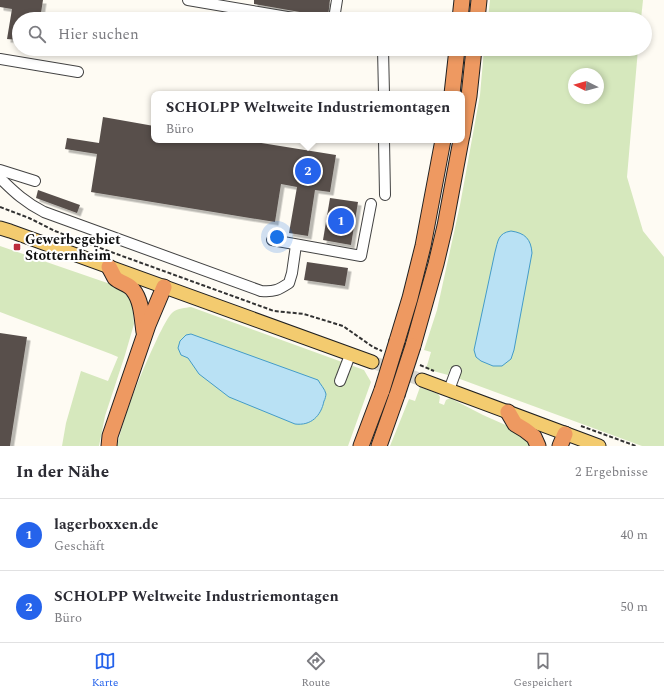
<!DOCTYPE html>
<html lang="de">
<meta charset="utf-8">
<style>
body{margin:0;font-family:Spectral,serif;background:#f7f7f7;color:#2b2b33}
.compass{position:absolute;left:568px;top:68px;width:36px;height:36px;border-radius:50%;background:#fff;box-shadow:0 2px 6px #0003;rotate:275deg}
.you{position:absolute;left:277px;top:237px;width:14px;height:14px;margin:-10px;border:3px solid #fff;border-radius:50%;background:#1a73e8;box-shadow:0 0 0 6px #1a73e833}
.badge{display:grid;place-items:center;width:26px;height:26px;border-radius:50%;background:#2563eb;color:#fff;font-size:13px;font-weight:700}
.pin{position:absolute;translate:-50% -50%;border:2px solid #fff;box-shadow:0 1px 4px #0006}
.popup{position:absolute;left:151px;top:91px;width:314px;height:52px;box-sizing:border-box;display:grid;place-content:center;border-radius:8px;background:#fff;filter:drop-shadow(0 1px 3px #0005);font-size:13px;white-space:nowrap;color:#7c7c81}
.popup b{font-size:15px;color:#2b2b33}
.popup::after{content:'';position:absolute;left:50%;top:100%;margin-left:-8px;border:8px solid transparent;border-top-color:#fff}
.list{margin:0;padding:0;list-style:none}
h2{display:flex;justify-content:space-between;align-items:center;height:52px;margin:0;padding:0 16px;font-size:17px}
h2 small{font-size:13px;font-weight:400;color:#7c7c81}
.list li{display:grid;grid-template-columns:26px 1fr auto;gap:12px;align-items:center;box-sizing:border-box;height:72px;padding:0 16px;border-top:1px solid #e1e1e2}
.list b{display:block;font-size:15px;white-space:nowrap}
.list p{margin:0;font-size:13px;white-space:nowrap;color:#7c7c81}
.list em{font-size:13px;font-style:normal;color:#7c7c81}
.icon{flex:none;width:22px;height:22px;fill:none;stroke:currentColor;stroke-width:2;stroke-linecap:round;stroke-linejoin:round}
.map{position:relative;flex:none;width:664px;height:446px;overflow:hidden}
.search{position:absolute;background:#fff;box-shadow:0 2px 6px #0003;left:12px;right:12px;top:12px;height:44px;display:flex;align-items:center;gap:10px;box-sizing:border-box;padding:0 14px;border-radius:22px;color:#7c7c81;font-size:15px}
.sheet{height:196px;background:#fff}
nav{display:flex;justify-content:space-around;align-items:center;box-sizing:border-box;height:56px;border-top:1px solid #e1e1e2;background:#fff;font-size:11px;color:#7c7c81}
nav a{display:grid;justify-items:center;gap:2px}
nav .on{color:#2563eb}
.map>svg:first-child{display:block}
</style>
<div class="map">
<svg width="664" height="446" viewBox="0 0 664 446">
<defs>
<filter id="shadow"><feDropShadow dx="3.5" dy="3.5" stdDeviation="0" flood-color="#0004"/></filter>
</defs>
<rect width="100%" height="100%" fill="#fefbf3"/>
<g fill="#d6e8bd" fill-rule="evenodd">
<polygon points="490,0 643,0 641,19 488,19"/>
<path d="M484,49H638L627,177L643,231L664,257V446H642L460,379V373L450,369L448,375L426,369L431,352L424,350L437,310L460,205L480,95ZM574,74H598V98H574Z"/>
<polygon points="0,246 119,287 132,302 134,324 125,355 105,416 99,446 62,446 66,423 81,371 108,381 118,357 111,354 0,312"/>
<path d="M191,307L364,370L371,382L348,446H117C126,409 141,373 157,339C160,333 168,316 173,312C178,308 185,308 191,307ZM323,406C317,418 310,425 295,424Z"/>
<polygon points="420,387 438,394 440,397 439,403 444,405 446,400 450,398 483,415 519,431 532,446 390,446 409,399 415,401"/>
</g>
<g fill="#b9e1f4" stroke="#439bc8">
<path d="M511,231C525,233 531,239 532,253L514,350L511,359L502,366H493L481,361L476,357L474,350L495,252C498,241 498,233 511,231Z"/>
<path d="M191,334L318,380C320,384 325,389 326,394C326,395 325,400 324,401C321,416 311,426 295,424L229,397L199,374L188,358L181,355L178,348L180,341L186,335Z"/>
</g>
<g fill="#58504c" filter="url(#shadow)">
<polygon points="0,0 43,0 40,19 27,19 19,18 19,40 7,39 12,9 0,7"/>
<polygon points="254,0 330,0 328,17 254,4"/>
<polygon points="103,117 154,126 154,140 243,140 336,155 330,192 315,190 308,236 289,233 297,187 281,184 275,222 91,192 97,154 65,149 67,138 99,143"/>
<polygon points="38,190 80,205 77,213 36,198"/>
<polygon points="330,198 358,202 351,245 323,240"/>
<polygon points="307,262 348,268 345,286 304,280"/>
<polygon points="0,333 27,337 10,446 0,446"/>
</g>
<g fill="none" stroke-linecap="round" stroke-linejoin="round">
<polyline stroke="#dad8d1" stroke-width="13" stroke-dasharray="13 6" stroke-linecap="butt" points="372,362 422,380"/>
<defs>
<g id="minor">
<polyline points="188,0 299,19"/>
<polyline points="334,19 337,0"/>
<polyline points="383,49 384,94"/>
<polyline points="0,59 78,72"/>
<polyline points="384,140 385,195"/>
<polyline points="0,170 35,181"/>
<path d="M0,178C14,192 26,203 44,212L261,291C275,292 278,290 289,283L292,273L296,245"/>
<polyline points="272,240 361,256 371,204"/>
<polyline points="340,381 350,355"/>
<polyline points="449,390 456,371"/>
</g>
<g id="major">
<polyline points="0,228 10,231 372,362"/>
<polyline points="422,380 599,446"/>
</g>
<g id="highway">
<polyline points="460,19 462,0"/>
<polyline points="477,19 479,0"/>
<polyline points="452,94 457,49"/>
<polyline points="462,136 469,96 474,49"/>
<path d="M109,267C111,270 113,275 115,278C120,283 129,284 133,290C142,301 142,319 144,332"/>
<polyline points="397,341 410,298 423,246 443,140"/>
<polyline points="413,346 436,264 445,226 461,140"/>
<polyline points="508,412 515,424 525,430 534,437 538,446"/>
<polyline points="109,446 110,436 148,325 164,287"/>
<polyline points="361,446 382,390"/>
<polyline points="379,446 397,395"/>
<polyline points="560,446 565,434"/>
</g>
</defs>
<use href="#minor" stroke="#434343" stroke-width="12"/>
<use href="#major" stroke="#212121" stroke-width="15"/>
<use href="#highway" stroke="#212121" stroke-width="17"/>
<g stroke="#323232" stroke-width="2" stroke-dasharray="4 2" stroke-linecap="butt">
<polyline points="0,207 29,218 55,231 78,240 274,311 304,314 343,326 373,347 382,351"/>
<polyline points="420,365 434,371"/>
<polyline points="581,426 636,446"/>
</g>
<use href="#minor" stroke="#fff" stroke-width="10"/>
<use href="#major" stroke="#f3cb6f" stroke-width="13"/>
<use href="#highway" stroke="#ee9961" stroke-width="15"/>
<defs>
<g id="highway-bridge">
<polyline points="382,390 397,341"/>
<polyline points="397,395 413,346"/>
</g>
</defs>
<use href="#highway-bridge" stroke="#212121" stroke-width="17" stroke-linecap="butt"/>
<use href="#highway-bridge" stroke="#ee9961" stroke-width="15"/>
</g>
<rect fill="#bb2c3b" stroke="#fff" stroke-width="1.5" x="13" y="243" width="8" height="8" rx="2"/>
<g text-anchor="middle" dominant-baseline="central" stroke-width="4" stroke-linejoin="round" paint-order="stroke">
<g font-size="14" font-weight="bold" fill="#101010" stroke="#fff" text-anchor="start">
<text x="25" y="239">Gewerbegebiet<tspan x="25" dy="16">Stotternheim</tspan></text>
</g>
</g>
</svg>
<svg class="compass" viewBox="-18 -18 36 36"><path d="M0-13l5 13h-10z" fill="#e53935"/><path d="M0 13l5-13h-10z" fill="#7c7c81"/></svg>
<div class="you"></div>
<div class="pin badge" style="left:341px;top:221px">1</div>
<div class="pin badge" style="left:308px;top:171px">2</div>
<div class="popup"><b>SCHOLPP Weltweite Industriemontagen</b>Büro</div>
<div class="search"><svg class="icon" aria-label="search" viewBox="0 0 24 24"><circle cx="10" cy="10" r="6"/><path d="M15 15l6 6"/></svg>Hier suchen</div>
</div>
<section class="sheet">
<h2>In der Nähe<small>2 Ergebnisse</small></h2>
<ul class="list">
<li><span class="badge">1</span><div><b>lagerboxxen.de</b><p>Geschäft</p></div><em>40 m</em></li>
<li><span class="badge">2</span><div><b>SCHOLPP Weltweite Industriemontagen</b><p>Büro</p></div><em>50 m</em></li>
</ul>
</section>
<nav>
<a class="on"><svg class="icon" aria-label="map" viewBox="0 0 24 24"><path d="M3 6l6-2 6 2 6-2v14l-6 2-6-2-6 2zM9 4v14M15 6v14"/></svg>Karte</a>
<a><svg class="icon" aria-label="directions" viewBox="0 0 24 24"><path d="M12 3l9 9-9 9-9-9zM9 14v-3h6M13 9l2 2-2 2"/></svg>Route</a>
<a><svg class="icon" aria-label="saved" viewBox="0 0 24 24"><path d="M7 4h10v16l-5-4-5 4z"/></svg>Gespeichert</a>
</nav>
